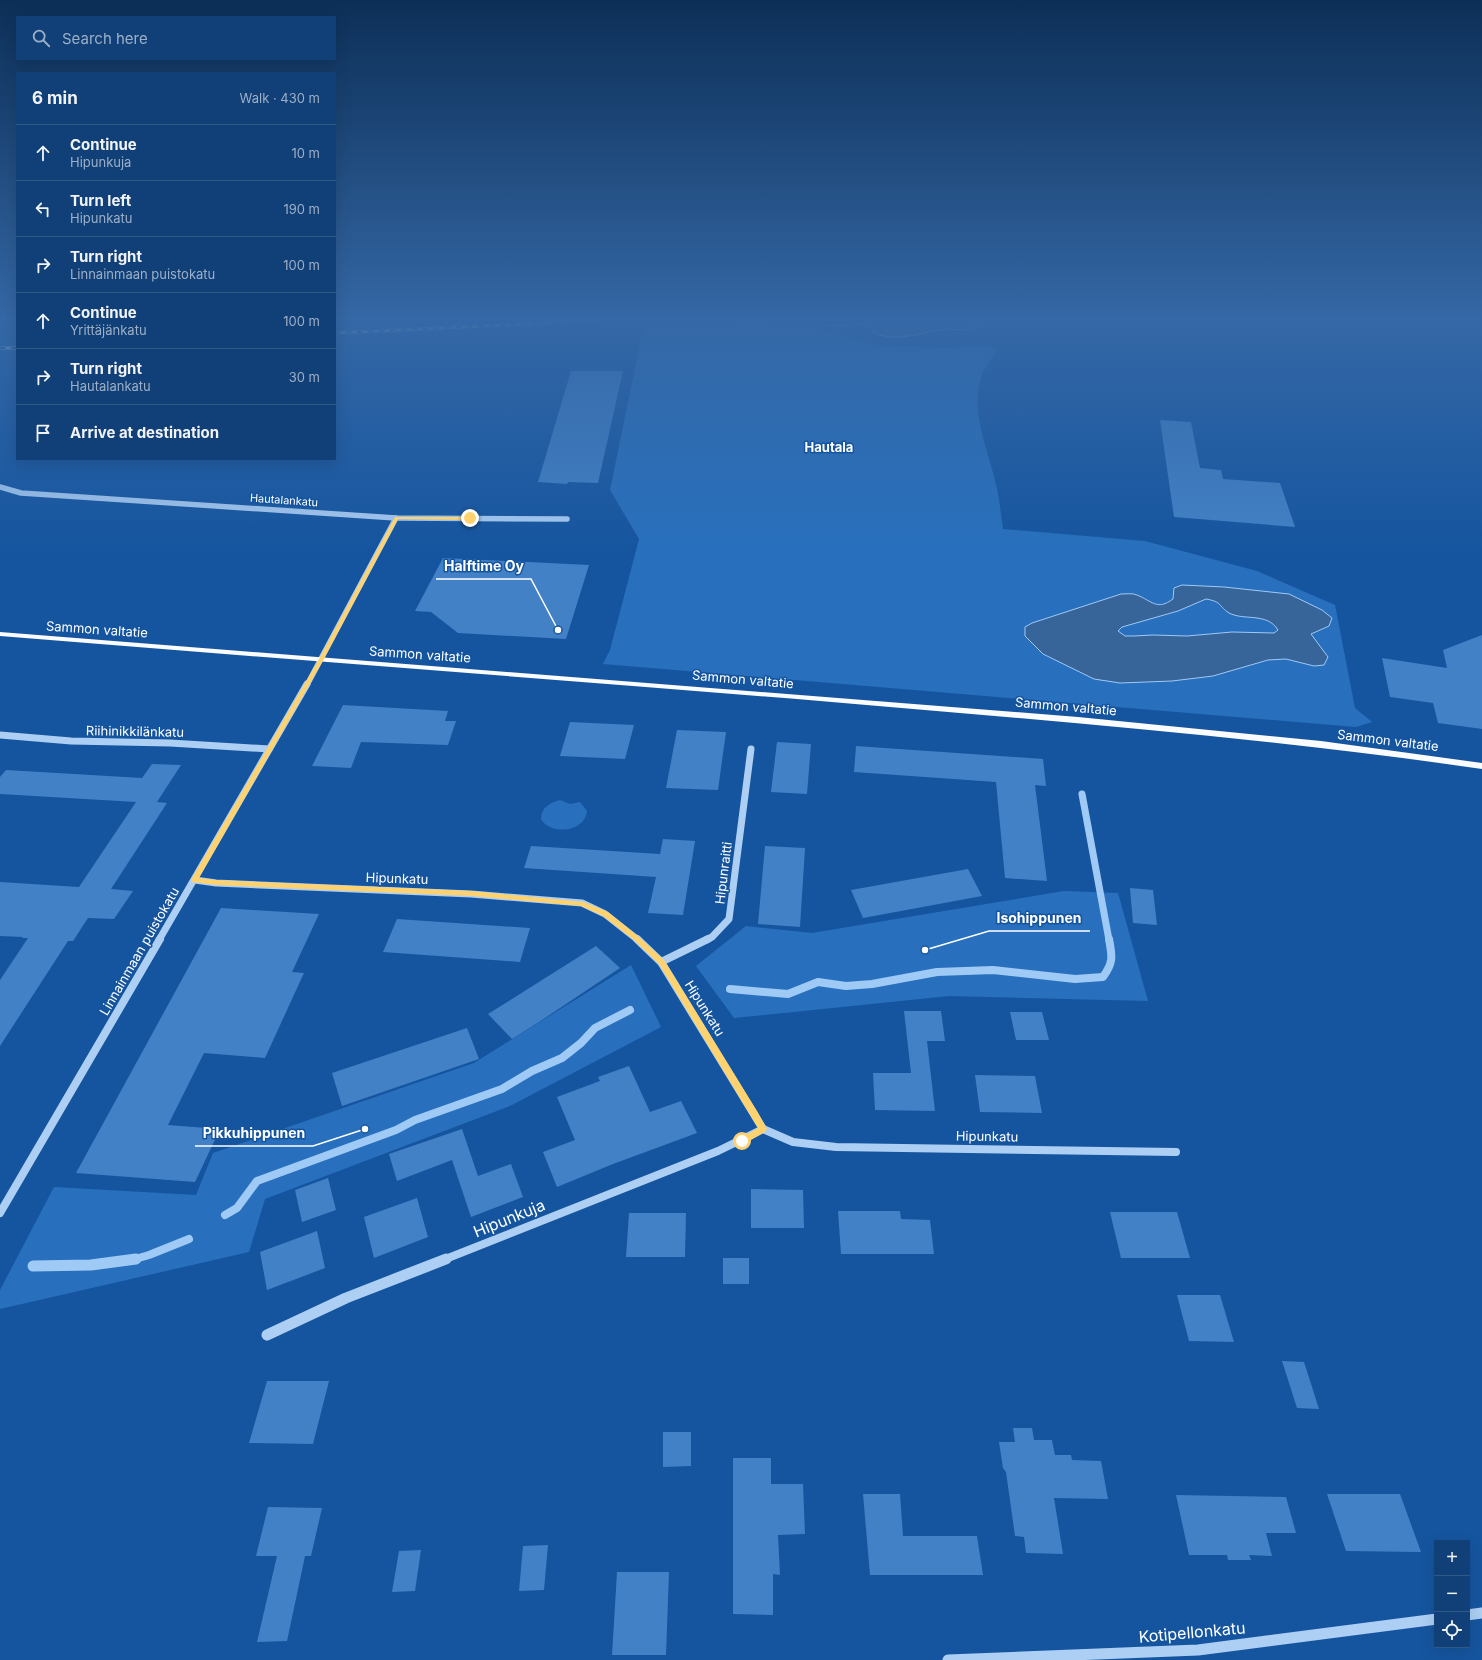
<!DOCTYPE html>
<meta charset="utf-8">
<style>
body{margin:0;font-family:Inter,sans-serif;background:#1e4b7f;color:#f1f3f6}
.controls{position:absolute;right:12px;bottom:12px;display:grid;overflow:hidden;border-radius:0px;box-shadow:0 4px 16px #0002}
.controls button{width:36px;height:36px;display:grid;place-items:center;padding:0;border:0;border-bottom:1px solid #305989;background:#104077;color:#f1f3f6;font:20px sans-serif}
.stop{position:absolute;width:12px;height:12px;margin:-9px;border:3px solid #ffd270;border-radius:50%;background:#fff}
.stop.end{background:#ffd270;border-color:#fff;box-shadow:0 1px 4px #0008}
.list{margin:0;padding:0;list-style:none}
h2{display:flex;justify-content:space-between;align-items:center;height:52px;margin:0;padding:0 16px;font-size:17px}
h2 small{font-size:13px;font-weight:400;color:#9cafc6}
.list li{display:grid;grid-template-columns:26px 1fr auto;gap:12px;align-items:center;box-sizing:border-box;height:56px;padding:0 16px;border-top:1px solid #305989}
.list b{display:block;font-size:15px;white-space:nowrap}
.list p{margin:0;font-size:13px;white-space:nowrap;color:#9cafc6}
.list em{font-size:13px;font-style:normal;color:#9cafc6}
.icon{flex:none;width:22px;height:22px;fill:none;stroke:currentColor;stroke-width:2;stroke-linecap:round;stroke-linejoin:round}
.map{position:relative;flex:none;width:1482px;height:1660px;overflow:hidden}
.search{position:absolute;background:#104077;box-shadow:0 4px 16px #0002;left:16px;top:16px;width:320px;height:44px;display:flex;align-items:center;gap:10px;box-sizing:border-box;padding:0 14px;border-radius:0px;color:#9cafc6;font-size:15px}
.panel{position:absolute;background:#104077;box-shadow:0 4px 16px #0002;left:16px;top:72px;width:320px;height:388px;border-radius:0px}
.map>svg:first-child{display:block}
</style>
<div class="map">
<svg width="1482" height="1660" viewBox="0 0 1482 1660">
<rect width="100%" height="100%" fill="#15559f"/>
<g fill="#2870bd" fill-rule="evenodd">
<path d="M750,322L802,325L879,346L953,348L973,345L987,346L998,349C991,358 983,369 980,381C971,417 990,454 997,489C1000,502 1001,516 1003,529L1145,541L1257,571L1335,605L1355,708L1372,722L1356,727L603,664L610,650L639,539L610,490L643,330ZM1174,588L1329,626L1311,633L1314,666L1286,659L1268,660L1213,676L1172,681L1120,683L1032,623L1136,594C1150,602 1158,610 1173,599Z"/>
<polygon points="1206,599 1217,601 1230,613 1264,619 1274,624 1278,630 1274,633 1232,632 1187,636 1153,635 1134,636 1125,636 1117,631 1122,627 1178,611"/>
<path d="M560,800L570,804L580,802L587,811C585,832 551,836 541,819C541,807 550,803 560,800Z"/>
<polygon points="1064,891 1118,893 1148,1001 949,996 734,1018 696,966 746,926 812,933"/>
<polygon points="631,965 661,1027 510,1106 265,1199 249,1252 0,1309 0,1290 54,1187 196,1195 213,1153 474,1063"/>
</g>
<g fill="#376499" stroke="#a0caf6" fill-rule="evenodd">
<path d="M820,319H995L992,321C983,324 972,329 962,330C957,330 952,329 947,329C925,331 891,345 872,331V327C855,320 834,332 818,321Z"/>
<path d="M1182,585L1224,587L1289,594L1322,610L1332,618L1329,626L1311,634L1328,657L1324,665L1314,666L1286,659L1268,660L1213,676L1172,681L1120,683L1094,679L1043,654L1025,636V627L1032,623L1121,594C1126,594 1133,593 1137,595C1152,601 1157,611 1173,599L1174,588ZM1206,599C1223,602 1218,606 1229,613C1244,621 1267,612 1278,630L1274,633L1232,632L1187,636L1153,635L1134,636H1125L1118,631L1122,627L1178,611Z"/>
</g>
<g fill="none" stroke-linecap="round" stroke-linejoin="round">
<polyline stroke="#a0caf6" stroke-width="7" points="1082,794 1109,940"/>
<g stroke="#a0caf6" stroke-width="8">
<path d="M730,989L788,994L818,982L846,986L872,984L937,972L993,970L1075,979L1103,977C1114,962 1112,956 1109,939"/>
<polyline points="225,1215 237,1208 257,1181 396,1130 415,1120 502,1089 532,1071 562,1058 581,1043 595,1028 630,1010"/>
<polyline points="132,1260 149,1255 189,1239"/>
</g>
<polyline stroke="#a0caf6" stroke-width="11" points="33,1266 91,1265 136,1259"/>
</g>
<g fill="#4281c6">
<polygon points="571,371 623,371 598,483 568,482 567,484 538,482"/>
<polygon points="1160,420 1191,422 1200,468 1221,470 1223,479 1280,483 1295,527 1174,517"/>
<polygon points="443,558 589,565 566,639 458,633 431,612 415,611"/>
<polygon points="1482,635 1482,729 1438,723 1433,703 1390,697 1382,658 1447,668 1443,650"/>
<polygon points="343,705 448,711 445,721 456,721 448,745 361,742 351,768 312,766"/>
<polygon points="570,722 634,725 625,759 560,756"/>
<polygon points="677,730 726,732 718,790 666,788"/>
<polygon points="777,742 811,744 807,794 771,792"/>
<polygon points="856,746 1043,759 1046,786 1035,785 1047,881 1005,878 996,782 854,772"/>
<polygon points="152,764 181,765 157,802 167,803 111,889 133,891 114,919 88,918 73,941 68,941 0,1046 0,980 28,938 22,938 23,937 0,936 0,882 79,887 136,802 0,794 0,777 6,770 142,778"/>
<polygon points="663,839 695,841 683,915 648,913 656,877 524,868 531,846 660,854"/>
<polygon points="765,846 805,848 800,927 758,924"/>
<polygon points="968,869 982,896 863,918 851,890"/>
<polygon points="1130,888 1153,890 1157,925 1133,923"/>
<polygon points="221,908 319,914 292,972 304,973 265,1058 204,1053 168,1125 220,1129 195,1182 76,1173"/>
<polygon points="397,919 530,928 520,962 383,952"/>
<polygon points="596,946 620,968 539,1022 512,1039 488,1014"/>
<polygon points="904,1011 941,1011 945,1041 927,1041 935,1111 875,1110 873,1073 911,1073"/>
<polygon points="1010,1012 1042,1012 1049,1040 1016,1040"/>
<polygon points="467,1028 479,1059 342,1106 332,1073"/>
<polygon points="629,1066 650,1112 681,1101 697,1133 613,1164 557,1187 543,1152 575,1140 557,1097 600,1081 598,1077"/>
<polygon points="975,1075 1035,1076 1042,1113 980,1112"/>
<polygon points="462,1129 478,1176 511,1164 523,1197 471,1217 452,1160 397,1181 389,1154"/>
<polygon points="328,1178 336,1210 302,1222 295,1190"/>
<polygon points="751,1189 803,1190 804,1228 751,1228"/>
<polygon points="417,1198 428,1237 374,1258 364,1217"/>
<polygon points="838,1211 900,1211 901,1219 930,1220 934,1254 841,1254"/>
<polygon points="1110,1212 1177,1212 1190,1258 1121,1258"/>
<polygon points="629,1213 686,1213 685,1257 626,1257"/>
<polygon points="317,1231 325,1268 267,1290 260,1252"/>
<rect x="723" y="1258" width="26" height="26"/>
<polygon points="1177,1295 1220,1295 1234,1342 1189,1341"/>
<polygon points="1282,1361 1304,1362 1319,1409 1297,1408"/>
<polygon points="267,1381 329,1381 313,1444 249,1443"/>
<polygon points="1013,1428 1032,1428 1034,1440 1052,1440 1055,1455 1071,1455 1072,1460 1101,1461 1108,1499 1054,1498 1063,1554 1026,1553 1024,1537 1015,1536 1006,1472 1003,1468 999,1442 1015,1442"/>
<polygon points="663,1432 691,1432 691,1466 663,1467"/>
<polygon points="733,1458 771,1458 771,1484 803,1484 805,1534 778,1535 780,1575 773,1574 773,1615 733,1614"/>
<polygon points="863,1494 900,1494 903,1536 977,1536 983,1575 870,1575"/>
<polygon points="1327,1494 1400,1494 1421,1552 1346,1551"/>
<polygon points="1176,1495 1286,1497 1296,1533 1266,1533 1272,1556 1249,1555 1251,1560 1228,1560 1227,1555 1189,1555"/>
<polygon points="268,1507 322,1508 311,1556 305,1556 287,1641 257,1642 277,1556 256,1556"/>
<polygon points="548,1545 544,1590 519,1591 523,1546"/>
<polygon points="421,1550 415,1591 392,1592 399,1551"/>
<polygon points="617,1572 669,1572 666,1655 612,1655"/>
</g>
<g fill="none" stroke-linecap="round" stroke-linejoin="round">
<g stroke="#adcff4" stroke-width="5.5">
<polyline points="0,487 21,493 396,518 567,519"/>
<polyline points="307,685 396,518"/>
</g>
<g stroke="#adcff4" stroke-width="7">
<polyline points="0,735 71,741 170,743 269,749"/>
<polyline points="195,880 216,883 471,894 582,903 605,914 638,940"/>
<polyline points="159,940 307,684"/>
<polyline points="706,940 712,937 729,919 751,749"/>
</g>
<g stroke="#adcff4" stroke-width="8">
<polyline points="637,939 661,962 763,1129 793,1142 836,1147 1176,1152"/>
<polyline points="661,962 708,939"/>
<polyline points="0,1213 160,939"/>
<polyline points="443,1260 718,1151 763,1129"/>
</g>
<g stroke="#adcff4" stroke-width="11">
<polyline points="267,1335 346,1298 446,1259"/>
<polyline points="1467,1615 1482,1613"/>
<polyline points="948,1660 1198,1650 1437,1619"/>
</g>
<path fill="#fafcff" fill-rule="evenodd" d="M0,632L1078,717L1321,741L1482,763V769C1262,737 1041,720 820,701C547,679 273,658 0,636Z"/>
<defs>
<g id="rail">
<polyline points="335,333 629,319"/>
<polyline points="0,348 17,348"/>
</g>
</defs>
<use href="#rail" stroke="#fff" stroke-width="3"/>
<use href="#rail" stroke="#15559f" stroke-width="2" stroke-dasharray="5.5" stroke-linecap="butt"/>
</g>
<linearGradient id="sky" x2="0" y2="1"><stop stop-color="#0c2f57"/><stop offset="0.58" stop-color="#3568a6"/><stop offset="1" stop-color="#3568a6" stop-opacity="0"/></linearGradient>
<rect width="1482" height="551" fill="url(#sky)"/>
<polygon fill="#ffd270" points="395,517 470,517 472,518 470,520 398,519 324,659 199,878 216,880 472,891 584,902 608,912 639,937 664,960 757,1111 767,1129 765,1132 744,1144 739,1144 737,1141 739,1139 758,1128 659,964 634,940 603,916 581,906 472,896 216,885 192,882 191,880 319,659"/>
<g text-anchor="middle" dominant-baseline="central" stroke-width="3" stroke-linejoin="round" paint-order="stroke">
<g font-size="11" fill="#fff" stroke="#15559f">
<text transform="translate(284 500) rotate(4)">Hautalankatu</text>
</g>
<g font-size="13" font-weight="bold" fill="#fff" stroke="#15559f">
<text x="829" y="447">Hautala</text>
</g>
<g font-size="13" fill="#fff" stroke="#15559f">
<text transform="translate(97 629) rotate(4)">Sammon valtatie</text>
<text transform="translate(420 654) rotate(4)">Sammon valtatie</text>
<text transform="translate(743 679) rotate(5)">Sammon valtatie</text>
<text transform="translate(1066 706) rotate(5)">Sammon valtatie</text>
<text transform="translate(135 731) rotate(1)">Riihinikkilänkatu</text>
<text transform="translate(1388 740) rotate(7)">Sammon valtatie</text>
<text transform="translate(723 873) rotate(-83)">Hipunraitti</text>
<text transform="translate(397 878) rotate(2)">Hipunkatu</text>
<text transform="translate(139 951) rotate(-60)">Linnainmaan puistokatu</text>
<text transform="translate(705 1008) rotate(58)">Hipunkatu</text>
<text transform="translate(987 1136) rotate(1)">Hipunkatu</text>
</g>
<g font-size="16" fill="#fff" stroke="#15559f">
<text transform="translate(509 1218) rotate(-22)">Hipunkuja</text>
<text transform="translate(1192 1632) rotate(-5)">Kotipellonkatu</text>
</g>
</g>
<path fill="none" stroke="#fff" stroke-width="1.5" d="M558 630L531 579H436M925 950L989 931H1090M365 1129L313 1146H195"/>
<g fill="#fff" stroke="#15559f" stroke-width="1.5">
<circle cx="558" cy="630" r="4"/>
<circle cx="925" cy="950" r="4"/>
<circle cx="365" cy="1129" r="4"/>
</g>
<g font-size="14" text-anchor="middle" font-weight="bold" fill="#fff" stroke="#15559f" stroke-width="3" stroke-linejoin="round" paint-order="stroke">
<text x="484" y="571">Halftime Oy</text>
<text x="1039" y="923">Isohippunen</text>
<text x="254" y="1138">Pikkuhippunen</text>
</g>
</svg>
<div class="controls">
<button>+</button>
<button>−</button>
<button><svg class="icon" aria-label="locate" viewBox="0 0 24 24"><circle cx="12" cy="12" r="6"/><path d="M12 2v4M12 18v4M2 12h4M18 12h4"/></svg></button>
</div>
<div class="stop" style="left:742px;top:1141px"></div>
<div class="stop end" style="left:470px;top:518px"></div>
<div class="search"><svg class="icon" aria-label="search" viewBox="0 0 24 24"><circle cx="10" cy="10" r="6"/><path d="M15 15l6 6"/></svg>Search here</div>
<section class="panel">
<h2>6 min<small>Walk · 430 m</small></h2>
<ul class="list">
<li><svg class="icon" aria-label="ahead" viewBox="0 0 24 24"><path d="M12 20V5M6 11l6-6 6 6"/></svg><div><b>Continue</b><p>Hipunkuja</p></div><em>10 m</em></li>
<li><svg class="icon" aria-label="left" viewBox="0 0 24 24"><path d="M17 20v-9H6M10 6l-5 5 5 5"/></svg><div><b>Turn left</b><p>Hipunkatu</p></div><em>190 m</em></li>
<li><svg class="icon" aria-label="right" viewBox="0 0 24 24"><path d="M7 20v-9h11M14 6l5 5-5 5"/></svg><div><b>Turn right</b><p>Linnainmaan puistokatu</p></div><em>100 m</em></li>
<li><svg class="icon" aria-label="ahead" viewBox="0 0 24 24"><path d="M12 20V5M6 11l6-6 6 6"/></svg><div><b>Continue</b><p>Yrittäjänkatu</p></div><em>100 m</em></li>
<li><svg class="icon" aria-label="right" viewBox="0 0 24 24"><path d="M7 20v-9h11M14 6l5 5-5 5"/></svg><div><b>Turn right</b><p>Hautalankatu</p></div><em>30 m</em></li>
<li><svg class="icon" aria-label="arrive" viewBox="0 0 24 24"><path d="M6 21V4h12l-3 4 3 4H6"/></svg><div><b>Arrive at destination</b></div></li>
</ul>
</section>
</div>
